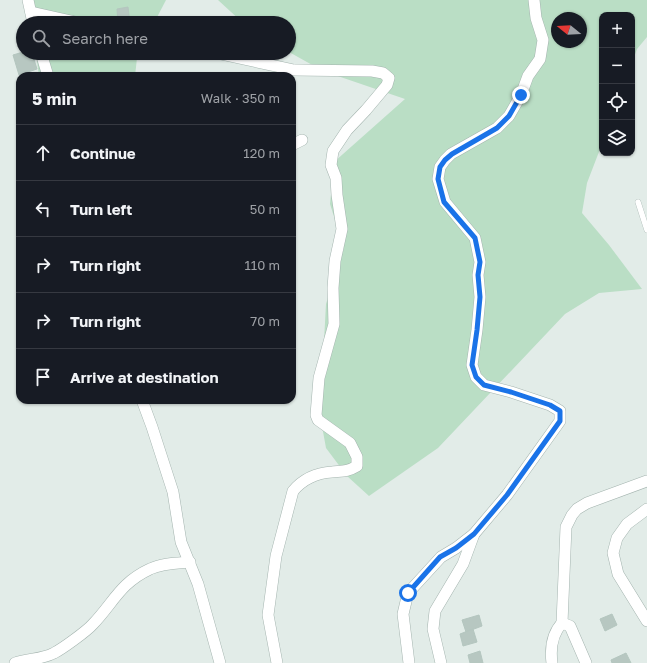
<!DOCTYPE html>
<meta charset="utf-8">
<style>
body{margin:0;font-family:"Golos Text",sans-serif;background:#20242c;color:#f1f3f6}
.controls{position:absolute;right:12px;top:12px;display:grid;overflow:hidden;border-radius:8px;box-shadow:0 1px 3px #0004}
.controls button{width:36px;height:36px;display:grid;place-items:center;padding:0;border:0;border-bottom:1px solid #363941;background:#171b24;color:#f1f3f6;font:20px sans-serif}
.compass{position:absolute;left:551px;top:12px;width:36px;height:36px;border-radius:50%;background:#171b24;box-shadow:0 1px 3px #0004;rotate:288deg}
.stop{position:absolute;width:12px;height:12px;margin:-9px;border:3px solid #1a73e8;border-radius:50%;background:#fff}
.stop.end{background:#1a73e8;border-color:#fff;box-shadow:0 1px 4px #0008}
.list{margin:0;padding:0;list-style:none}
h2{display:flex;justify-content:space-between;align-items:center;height:52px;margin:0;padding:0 16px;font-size:17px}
h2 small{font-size:13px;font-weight:400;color:#9ea1a6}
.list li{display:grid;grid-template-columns:26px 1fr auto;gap:12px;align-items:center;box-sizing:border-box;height:56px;padding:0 16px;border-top:1px solid #363941}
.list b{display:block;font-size:15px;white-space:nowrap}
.list em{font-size:13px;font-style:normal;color:#9ea1a6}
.icon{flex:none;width:22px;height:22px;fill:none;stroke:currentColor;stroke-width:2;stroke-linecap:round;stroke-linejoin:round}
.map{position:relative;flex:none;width:647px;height:663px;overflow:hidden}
.search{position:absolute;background:#171b24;box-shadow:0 1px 3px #0004;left:16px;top:16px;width:280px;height:44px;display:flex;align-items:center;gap:10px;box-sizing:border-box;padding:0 14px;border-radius:22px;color:#9ea1a6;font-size:15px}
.panel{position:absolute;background:#171b24;box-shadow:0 1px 3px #0004;left:16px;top:72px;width:280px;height:332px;border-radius:12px}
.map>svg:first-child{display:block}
</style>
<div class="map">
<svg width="647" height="663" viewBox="0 0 647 663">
<rect width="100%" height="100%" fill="#e2ece8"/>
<g fill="#badec5" fill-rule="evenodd">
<polygon points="29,0 166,0 154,23 32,23"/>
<path d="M218,0H647V37L637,49L632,63V15H602V144L587,183L582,213L609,245L642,289L599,293L565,314L438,448L369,496L347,476L326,448L320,415L326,304L344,248L330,204L334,162L405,99L323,71L289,52V23H243ZM557,18H581V42H557Z"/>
<polygon points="36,53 139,53 137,58 135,76 39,76"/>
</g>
<g fill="#b7c7c1" stroke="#b4c6bf">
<polygon points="128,7 130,23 118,23 117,9"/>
<polygon points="23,52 23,53 32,53 37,69 19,75 13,55"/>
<polygon points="62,53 82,53 81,59 62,57"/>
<polygon points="104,53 121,53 119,58 104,55"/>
<polygon points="612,614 617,625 605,631 600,619"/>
<polygon points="479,615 482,626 466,632 462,620"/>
<polygon points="473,629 477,642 463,646 460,634"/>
<polygon points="480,651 483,663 470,663 468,655"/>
<polygon points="626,653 631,663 612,663 611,660"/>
</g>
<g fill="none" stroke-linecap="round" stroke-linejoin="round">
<defs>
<polyline id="service" points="638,202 647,230"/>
<g id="minor">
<polyline points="28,0 33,23"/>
<polyline points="31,12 80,23"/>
<polyline points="41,53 48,76"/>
<path d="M216,53L294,70L372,71L383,73L389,78L387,85L366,110L347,130L333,151L331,165L336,178L337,195L342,229L335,261L333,288L334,324L319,378L316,415L318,420L350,443L357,457V466C347,472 343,471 332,472C316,473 303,479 293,491L276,556L268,615L277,663"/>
<polyline points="292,145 302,140"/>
<polyline points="142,400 152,427 173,492 181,542 198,584 220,663"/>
<polyline points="647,509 627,524 617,538 613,553 618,574 647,621"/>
<polyline points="562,623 566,527 572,515 577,509 587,503 647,481"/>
<path d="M15,663C28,658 41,660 54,653C62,649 87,631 93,624C114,602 120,583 150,569C162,563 177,563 190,562"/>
<polyline points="409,663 403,614 408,593 441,557 456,548 474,534 507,495 560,421 560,411 550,405 511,392 484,385 476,377 472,365 477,330 480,297 478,275 480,262 475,238 445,202 438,179 440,167 445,160 451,154 497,128 509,116 521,95 528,76 540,59 543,40 536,18 534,0"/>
<polyline points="441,663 433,629 435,611 463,564 474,534"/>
<path d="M552,663C550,648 552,634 562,623L570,626L586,663"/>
</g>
</defs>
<use href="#service" stroke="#a4b4af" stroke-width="6"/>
<use href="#minor" stroke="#a4b4af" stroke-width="12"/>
<use href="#service" stroke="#fff" stroke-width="5.5"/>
<use href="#minor" stroke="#fff" stroke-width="11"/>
</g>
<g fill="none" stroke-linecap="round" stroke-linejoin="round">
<polyline stroke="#1a73e8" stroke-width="5" points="408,593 440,557 456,548 474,534 507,495 560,421 560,411 550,405 511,392 484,385 476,377 472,365 477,330 480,297 478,275 480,262 475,238 444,202 438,179 440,167 445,160 452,154 497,128 509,116 521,95"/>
</g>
</svg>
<div class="controls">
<button>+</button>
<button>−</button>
<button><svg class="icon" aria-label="locate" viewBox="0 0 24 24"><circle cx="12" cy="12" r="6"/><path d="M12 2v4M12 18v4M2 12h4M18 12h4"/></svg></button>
<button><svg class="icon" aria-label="layers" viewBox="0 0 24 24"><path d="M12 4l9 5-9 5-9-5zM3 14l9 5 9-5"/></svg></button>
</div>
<svg class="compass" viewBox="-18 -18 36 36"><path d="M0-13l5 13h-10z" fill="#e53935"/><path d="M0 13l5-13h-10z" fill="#9ea1a6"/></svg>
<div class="stop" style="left:408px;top:593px"></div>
<div class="stop end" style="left:521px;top:95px"></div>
<div class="search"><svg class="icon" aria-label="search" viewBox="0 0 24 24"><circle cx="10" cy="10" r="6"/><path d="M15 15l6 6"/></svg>Search here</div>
<section class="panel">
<h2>5 min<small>Walk · 350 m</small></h2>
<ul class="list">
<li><svg class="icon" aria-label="ahead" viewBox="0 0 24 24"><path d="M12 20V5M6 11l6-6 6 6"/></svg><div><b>Continue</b></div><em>120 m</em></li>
<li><svg class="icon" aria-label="left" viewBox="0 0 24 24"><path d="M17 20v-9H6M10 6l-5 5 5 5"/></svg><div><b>Turn left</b></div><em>50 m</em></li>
<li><svg class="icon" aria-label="right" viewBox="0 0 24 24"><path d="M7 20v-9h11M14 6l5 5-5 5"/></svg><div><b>Turn right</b></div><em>110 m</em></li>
<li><svg class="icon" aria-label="right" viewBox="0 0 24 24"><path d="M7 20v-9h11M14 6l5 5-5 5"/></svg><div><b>Turn right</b></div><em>70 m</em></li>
<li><svg class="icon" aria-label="arrive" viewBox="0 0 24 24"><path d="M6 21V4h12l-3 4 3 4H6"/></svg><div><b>Arrive at destination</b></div></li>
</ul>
</section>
</div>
